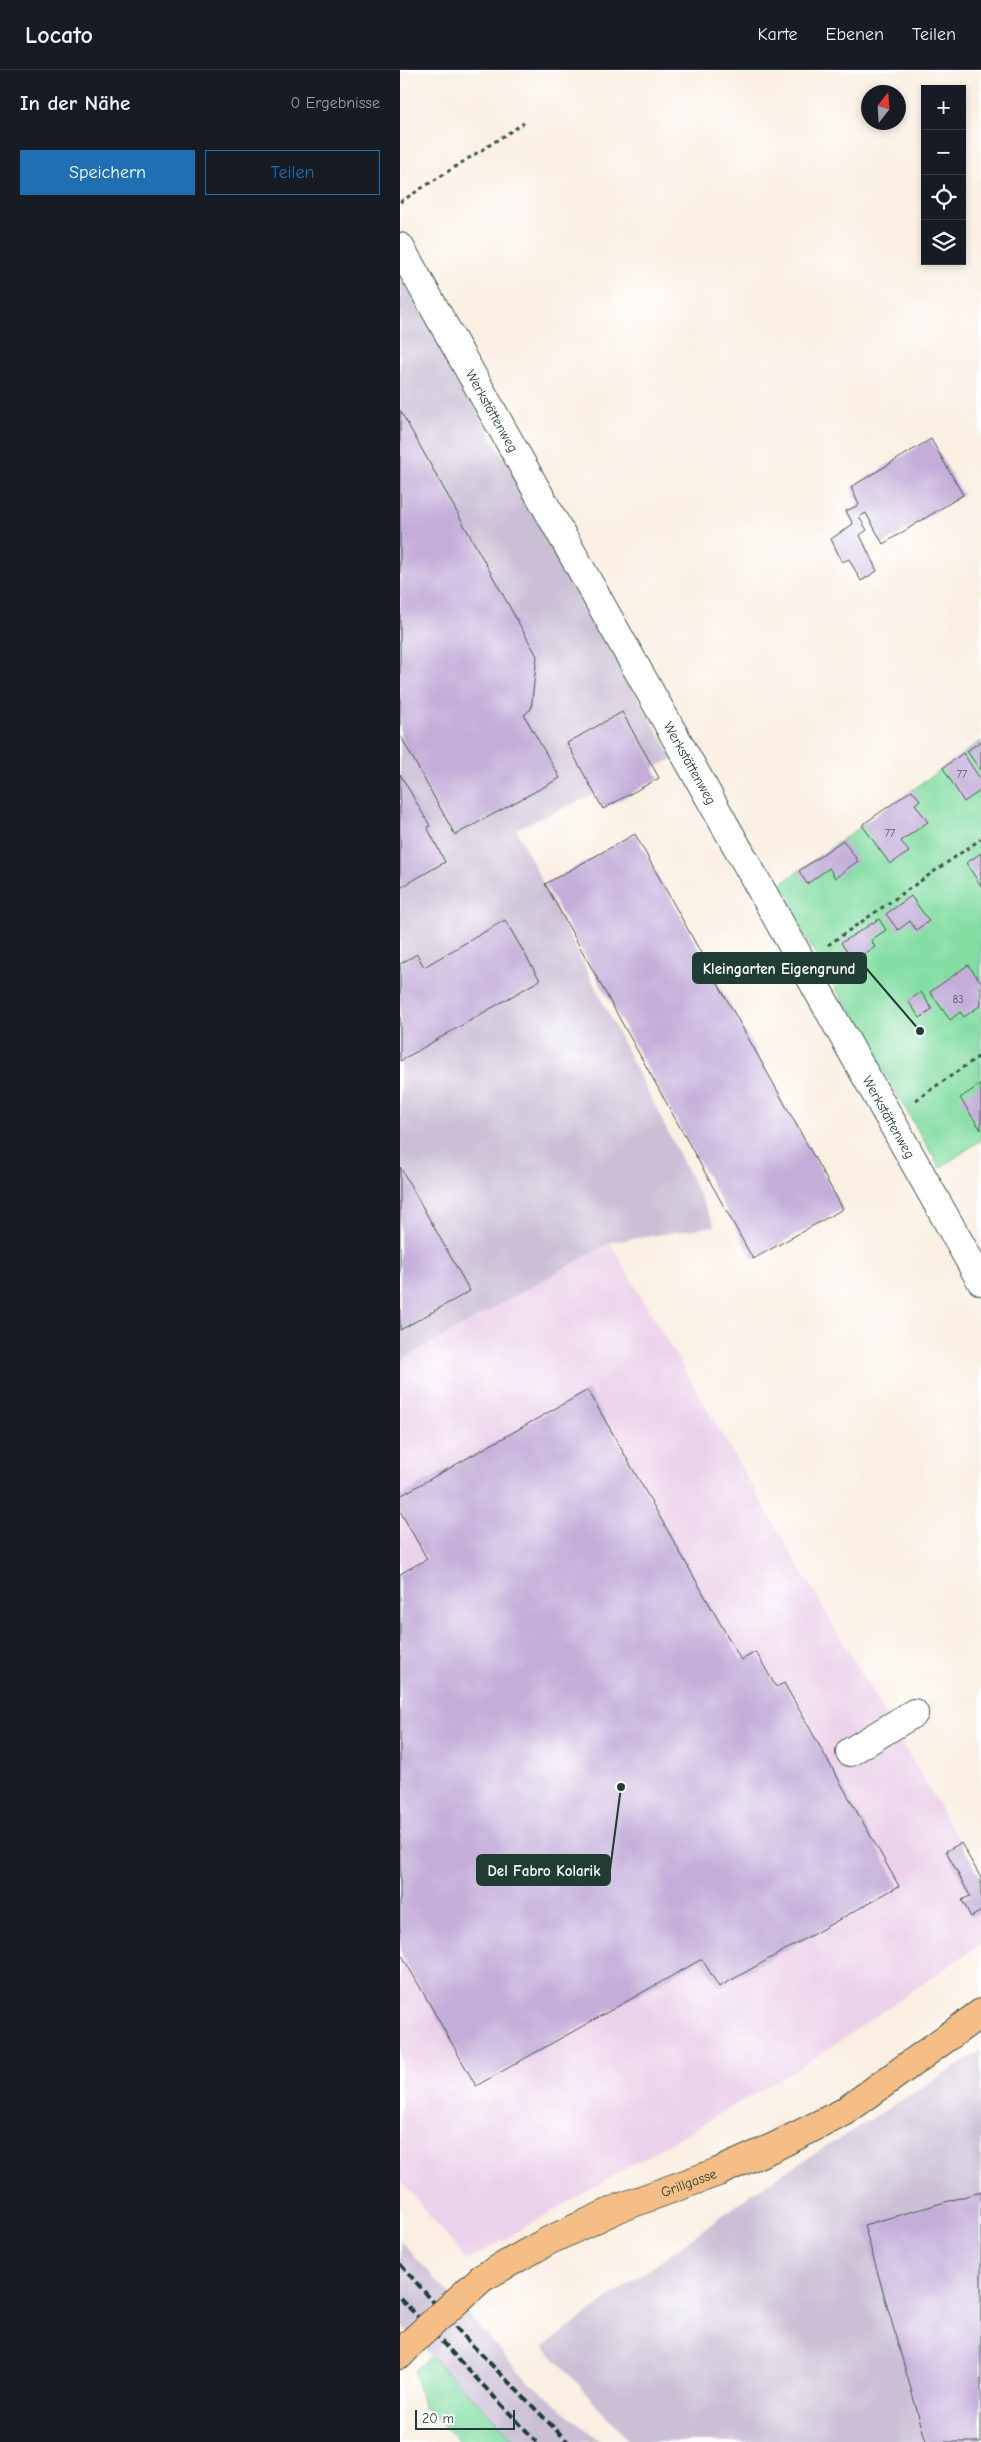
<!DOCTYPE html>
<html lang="de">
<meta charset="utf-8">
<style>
body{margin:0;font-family:"Comic Neue",sans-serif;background:#20242c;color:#f1f3f6}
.controls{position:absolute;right:15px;top:15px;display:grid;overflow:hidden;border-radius:0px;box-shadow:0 2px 8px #0003}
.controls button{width:45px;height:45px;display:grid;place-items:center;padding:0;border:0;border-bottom:1px solid #363941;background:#171b24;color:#f1f3f6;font:25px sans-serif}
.compass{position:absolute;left:461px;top:15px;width:45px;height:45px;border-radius:50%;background:#171b24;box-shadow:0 2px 8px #0003;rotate:17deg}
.scale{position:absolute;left:15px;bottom:12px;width:100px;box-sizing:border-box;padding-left:5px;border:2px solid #1f3d34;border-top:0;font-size:14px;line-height:18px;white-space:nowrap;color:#1f3d34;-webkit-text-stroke:4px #fff;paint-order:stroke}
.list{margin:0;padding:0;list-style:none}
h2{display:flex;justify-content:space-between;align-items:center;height:65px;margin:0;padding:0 20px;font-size:21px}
h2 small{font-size:16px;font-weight:400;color:#9ea1a6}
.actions{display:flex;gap:10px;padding:15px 20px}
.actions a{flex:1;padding:11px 0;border:1px solid #1f6fb2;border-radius:0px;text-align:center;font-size:18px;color:#1f6fb2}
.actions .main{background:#1f6fb2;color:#fff}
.icon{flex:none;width:28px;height:28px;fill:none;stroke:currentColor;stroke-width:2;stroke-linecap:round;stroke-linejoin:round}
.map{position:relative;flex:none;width:581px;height:2372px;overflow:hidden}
header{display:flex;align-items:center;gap:30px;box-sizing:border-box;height:70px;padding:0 25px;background:#171b24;border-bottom:1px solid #363941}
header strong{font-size:24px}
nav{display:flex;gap:28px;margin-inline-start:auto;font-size:18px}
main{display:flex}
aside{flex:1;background:#171b24}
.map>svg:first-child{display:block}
</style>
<header>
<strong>Locato</strong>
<nav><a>Karte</a><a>Ebenen</a><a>Teilen</a></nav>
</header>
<main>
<aside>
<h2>In der Nähe<small>0 Ergebnisse</small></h2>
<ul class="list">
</ul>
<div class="actions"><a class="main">Speichern</a><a>Teilen</a></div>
</aside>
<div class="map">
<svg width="581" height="2372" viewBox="0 0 581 2372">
<rect width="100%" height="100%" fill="#fff"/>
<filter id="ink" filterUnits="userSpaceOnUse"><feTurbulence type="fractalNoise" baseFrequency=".02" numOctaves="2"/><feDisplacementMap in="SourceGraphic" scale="10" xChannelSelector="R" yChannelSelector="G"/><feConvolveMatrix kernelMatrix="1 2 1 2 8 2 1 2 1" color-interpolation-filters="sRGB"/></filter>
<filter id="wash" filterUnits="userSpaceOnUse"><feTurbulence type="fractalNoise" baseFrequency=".0096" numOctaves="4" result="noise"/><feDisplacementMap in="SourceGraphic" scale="20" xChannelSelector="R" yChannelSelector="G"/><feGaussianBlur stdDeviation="1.12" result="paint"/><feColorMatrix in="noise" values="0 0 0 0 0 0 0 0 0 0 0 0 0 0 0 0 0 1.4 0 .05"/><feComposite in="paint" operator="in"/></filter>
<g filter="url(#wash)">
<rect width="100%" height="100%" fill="#faefe2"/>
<polygon fill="#ecd1ea" points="210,1173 581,1808 581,1874 407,1993 67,2191 0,2110 0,1291"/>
<g fill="#cbbfd5">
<polygon points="0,204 273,689 116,759 315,1156 211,1172 0,1291"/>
<polygon points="581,1981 581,2372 230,2372 144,2276 361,2117"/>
<polygon points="0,2170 126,2309 201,2372 117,2372 31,2286 0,2254"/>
</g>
<g fill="#83dda3" stroke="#518d6c">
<polygon points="581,671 581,1070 540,1098 376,817"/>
<polygon points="31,2286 117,2372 60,2372 23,2336 14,2301"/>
</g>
<g id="blocks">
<g fill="#c4aed9">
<polygon points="0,340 137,586 131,639 124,645 160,708 55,765 0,665"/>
<polygon points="531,369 563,425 483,474 466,443 459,447 467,460 460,465 477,501 461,511 449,489 442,492 431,469 453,454 446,441 459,435 451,417"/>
<polygon points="222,642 259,708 203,739 167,673"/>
<polygon points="581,671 581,701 567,681"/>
<polygon points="563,683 581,710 581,720 564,732 543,698"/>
<polygon points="0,704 30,756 27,757 45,792 0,818"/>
<polygon points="512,720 520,730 515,734 528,752 501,771 509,782 490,794 462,755"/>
<polygon points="235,764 443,1139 353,1189 145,814"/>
<polygon points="443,770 458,791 435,808 429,798 407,814 399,801"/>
<polygon points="581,783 581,816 566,793"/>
<polygon points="511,826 529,851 516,860 510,851 498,860 486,844"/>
<polygon points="479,849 486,860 471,870 475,877 453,891 441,873"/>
<polygon points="105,850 140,910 0,991 0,894 17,884 24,897"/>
<polygon points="568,895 581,912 581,935 564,947 560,942 550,950 530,922"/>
<polygon points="521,922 532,939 520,948 508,931"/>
<polygon points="581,1014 581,1060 560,1028"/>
<polygon points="0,1097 70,1221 0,1260"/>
<polygon points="188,1320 341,1590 356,1582 376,1617 384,1613 499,1816 319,1917 302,1889 76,2016 0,1882 0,1504 27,1489 0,1441 0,1426"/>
<polygon points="561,1773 581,1808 581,1841 571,1847 562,1830 570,1826 546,1781"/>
<polygon points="581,2122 581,2372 526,2372 464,2155"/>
</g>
</g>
</g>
<g filter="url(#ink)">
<use href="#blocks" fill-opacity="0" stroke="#40584e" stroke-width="1"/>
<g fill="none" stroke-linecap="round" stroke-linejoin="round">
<defs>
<g id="minor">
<path id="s1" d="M0,177L581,1211"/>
<polyline points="450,1682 514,1643"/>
</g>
<g id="major">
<path id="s2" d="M82,2208L148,2171L219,2138L318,2102L374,2077L444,2042L581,1943"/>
<polyline points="0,2285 15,2269"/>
</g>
</defs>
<use href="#minor" stroke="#40584e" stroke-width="30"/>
<use href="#major" stroke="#40584e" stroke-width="30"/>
<g stroke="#40584e" stroke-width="3" stroke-dasharray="4 4" stroke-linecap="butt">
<polyline points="0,132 124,53"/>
<polyline points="428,875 581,769"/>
<polyline points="516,1030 581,985"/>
</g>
<use href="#minor" stroke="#fff" stroke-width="28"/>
<use href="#major" stroke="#f6be87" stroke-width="28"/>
<g stroke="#1f3d34" stroke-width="4" stroke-dasharray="8 4" stroke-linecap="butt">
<polyline points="0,2194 67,2270 168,2372"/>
<polyline points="0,2228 137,2372"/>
</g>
<defs>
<polyline id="major-bridge" points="15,2269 82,2208"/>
</defs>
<use href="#major-bridge" stroke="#40584e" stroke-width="30" stroke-linecap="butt"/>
<use href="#major-bridge" stroke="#f6be87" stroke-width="28"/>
</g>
</g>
<g text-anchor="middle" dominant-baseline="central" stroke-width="4.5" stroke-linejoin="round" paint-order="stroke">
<g font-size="11" fill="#48595d">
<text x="562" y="704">77</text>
<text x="490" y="763">77</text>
<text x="558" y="929">83</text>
</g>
<g font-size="14" fill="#1f3d34" stroke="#fff">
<text stroke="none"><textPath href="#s1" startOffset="188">Werkstättenweg</textPath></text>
<text stroke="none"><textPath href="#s1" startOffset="592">Werkstättenweg</textPath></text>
<text stroke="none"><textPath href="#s1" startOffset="998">Werkstättenweg</textPath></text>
<text stroke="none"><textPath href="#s2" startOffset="228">Grillgasse</textPath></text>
</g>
</g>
<path fill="none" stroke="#1f3d34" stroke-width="2" d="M520 961L466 898M221 1717L210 1800"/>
<g fill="#1f3d34" stroke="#fff" stroke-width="2">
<circle cx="520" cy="961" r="5"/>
<circle cx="221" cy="1717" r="5"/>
</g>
<g fill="#1f3d34" stroke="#1f3d34" stroke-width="2">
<rect x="293" y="883" width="173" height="30" rx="5"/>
<rect x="77" y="1785" width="133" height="30" rx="5"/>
</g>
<g font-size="15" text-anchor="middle" font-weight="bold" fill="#fff">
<text x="379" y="904">Kleingarten Eigengrund</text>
<text x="144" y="1806">Del Fabro Kolarik</text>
</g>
</svg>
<div class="controls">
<button>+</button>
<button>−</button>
<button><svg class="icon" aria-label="locate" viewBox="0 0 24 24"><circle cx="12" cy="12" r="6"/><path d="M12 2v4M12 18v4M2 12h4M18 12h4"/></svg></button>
<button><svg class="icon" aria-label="layers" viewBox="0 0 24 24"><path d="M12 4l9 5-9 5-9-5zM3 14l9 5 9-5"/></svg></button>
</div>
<svg class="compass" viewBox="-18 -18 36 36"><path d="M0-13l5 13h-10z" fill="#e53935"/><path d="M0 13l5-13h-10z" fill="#9ea1a6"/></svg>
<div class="scale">20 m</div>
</div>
</main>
